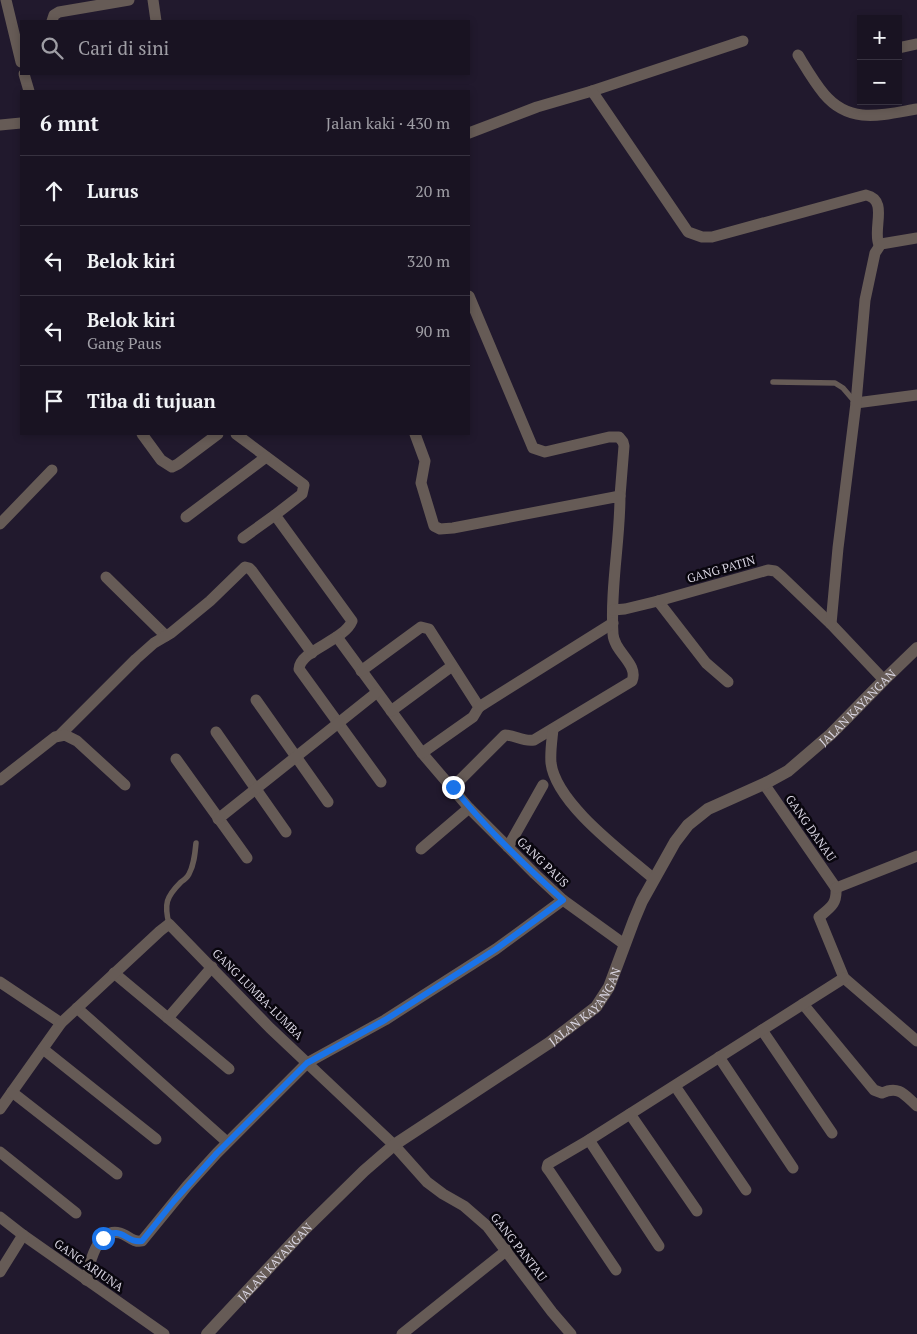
<!DOCTYPE html>
<html lang="id">
<meta charset="utf-8">
<style>
body{margin:0;font-family:"PT Serif",serif;background:#26202f;color:#f1f3f6}
.controls{position:absolute;right:15px;top:15px;display:grid;overflow:hidden;border-radius:0px;box-shadow:0 2px 8px #0003}
.controls button{width:45px;height:45px;display:grid;place-items:center;padding:0;border:0;border-bottom:1px solid #373240;background:#191322;color:#f1f3f6;font:25px sans-serif}
.stop{position:absolute;width:15px;height:15px;margin:-11px;border:4px solid #1a73e8;border-radius:50%;background:#fff}
.stop.end{background:#1a73e8;border-color:#fff;box-shadow:0 1px 5px #0008}
.list{margin:0;padding:0;list-style:none}
h2{display:flex;justify-content:space-between;align-items:center;height:65px;margin:0;padding:0 20px;font-size:21px}
h2 small{font-size:16px;font-weight:400;color:#9f9ea5}
.list li{display:grid;grid-template-columns:32px 1fr auto;gap:15px;align-items:center;box-sizing:border-box;height:70px;padding:0 20px;border-top:1px solid #373240}
.list b{display:block;font-size:19px;white-space:nowrap}
.list p{margin:0;font-size:16px;white-space:nowrap;color:#9f9ea5}
.list em{font-size:16px;font-style:normal;color:#9f9ea5}
.icon{flex:none;width:28px;height:28px;fill:none;stroke:currentColor;stroke-width:2;stroke-linecap:round;stroke-linejoin:round}
.map{position:relative;flex:none;width:917px;height:1334px;overflow:hidden}
.search{position:absolute;background:#191322;box-shadow:0 2px 8px #0003;left:20px;top:20px;width:450px;height:55px;display:flex;align-items:center;gap:12px;box-sizing:border-box;padding:0 18px;border-radius:0px;color:#9f9ea5;font-size:19px}
.panel{position:absolute;background:#191322;box-shadow:0 2px 8px #0003;left:20px;top:90px;width:450px;height:345px;border-radius:0px}
.map>svg:first-child{display:block}
</style>
<div class="map">
<svg width="917" height="1334" viewBox="0 0 917 1334">
<rect width="100%" height="100%" fill="#21192d"/>
<g fill="none" stroke-linecap="round" stroke-linejoin="round">
<g stroke="#665b56" stroke-width="5.5">
<polyline points="773,382 835,383 843,388 855,402"/>
<path d="M169,924C164,904 166,897 181,882C184,880 187,878 189,874C194,865 195,854 196,843"/>
</g>
<g stroke="#665b56" stroke-width="11">
<polyline points="6,0 21,62"/>
<polyline points="153,0 156,21"/>
<polyline points="52,21 54,15 59,12 129,0"/>
<polyline points="898,48 917,44"/>
<path d="M798,55C806,68 814,82 824,94C850,125 882,115 917,109"/>
<polyline points="24,74 29,91"/>
<polyline points="592,91 743,41"/>
<polyline points="0,125 21,123"/>
<path d="M469,133L537,107L592,91L688,232L702,237H712L866,195C889,200 872,229 879,245"/>
<polyline points="469,296 533,448 545,452 609,437 619,437 623,442 624,446 620,496"/>
<polyline points="856,403 917,395"/>
<polyline points="142,434 161,460 172,467 178,464 218,434"/>
<path d="M236,434L304,485L302,494L275,515L352,621C344,641 300,650 299,669L381,782"/>
<path d="M415,434L425,461L421,483L434,526L440,529L453,528L620,496C620,542 610,588 613,634C614,652 639,664 632,681L534,740C523,742 515,735 505,735L453,787"/>
<polyline points="186,517 266,457"/>
<polyline points="0,524 52,470"/>
<polyline points="243,538 275,515"/>
<polyline points="106,577 166,636"/>
<polyline points="658,601 706,663 728,682"/>
<polyline points="613,610 625,609 658,601 768,570 775,571 782,577 831,624 884,680"/>
<polyline points="831,624 838,548 856,403 865,300 875,253 881,244 917,238"/>
<polyline points="337,637 422,753 469,808 535,874 563,900 624,944"/>
<polyline points="361,671 421,627 429,629 479,707 473,717 422,753"/>
<polyline points="256,700 328,802"/>
<polyline points="479,707 613,623"/>
<polyline points="391,711 452,666"/>
<path d="M553,729C552,740 550,752 551,763C556,804 624,853 654,879"/>
<polyline points="216,732 286,832"/>
<polyline points="60,735 136,659 154,643 171,633 210,601 245,567 249,568 252,571 312,653"/>
<polyline points="176,759 247,858"/>
<polyline points="0,780 55,737 65,735 77,741 125,785"/>
<polyline points="764,784 836,888"/>
<polyline points="218,819 376,693"/>
<polyline points="508,847 543,785"/>
<polyline points="421,849 469,808"/>
<path d="M836,888C837,904 831,907 819,917L844,978L917,1041"/>
<polyline points="836,888 917,856"/>
<polyline points="114,973 229,1069"/>
<polyline points="0,982 61,1023"/>
<path d="M803,1004L874,1090L882,1093C899,1085 905,1095 917,1106"/>
<polyline points="77,1008 227,1142"/>
<polyline points="168,1018 212,967"/>
<polyline points="762,1030 832,1133"/>
<polyline points="43,1049 156,1139"/>
<polyline points="719,1057 793,1168"/>
<polyline points="675,1086 746,1190"/>
<polyline points="0,1109 12,1092"/>
<polyline points="630,1114 697,1211"/>
<polyline points="589,1140 659,1246"/>
<polyline points="0,1152 76,1213"/>
<polyline points="117,1174 12,1092 61,1023 160,931 169,924 270,1028 394,1145 427,1182 443,1194 464,1206 487,1226 552,1312 571,1334"/>
<polyline points="0,1217 23,1235 164,1334"/>
<polyline points="616,1270 550,1172 547,1168 548,1164 589,1140 844,978"/>
<polyline points="0,1272 23,1235"/>
<path d="M86,1280C89,1265 97,1227 120,1233C128,1235 133,1243 142,1241L187,1186L217,1153L307,1063L385,1020L496,949L563,900"/>
<polyline points="402,1334 507,1250"/>
</g>
<path stroke="#665b56" stroke-width="12" id="s1" d="M207,1334L306,1228L364,1171L394,1145L549,1043L596,1007L609,987L634,920L642,901L675,842L688,825L708,809L768,782L788,771L831,734L884,680L917,648"/>
</g>
<g fill="none" stroke-linecap="round" stroke-linejoin="round">
<path stroke="#1a73e8" stroke-width="6" d="M103,1238C122,1224 126,1244 142,1241L174,1201L217,1153L307,1063L385,1020L496,949L563,900C524,865 485,828 453,787"/>
</g>
<g text-anchor="middle" dominant-baseline="central" stroke-width="5" stroke-linejoin="round" paint-order="stroke">
<g font-size="12" fill="#dad6e3" stroke="#09060e">
<text transform="translate(721 569) rotate(-16)">GANG PATIN</text>
<text stroke="none"><textPath href="#s1" startOffset="924">JALAN KAYANGAN</textPath></text>
<text transform="translate(811 828) rotate(55)">GANG DANAU</text>
<text transform="translate(543 862) rotate(44)">GANG PAUS</text>
<text transform="translate(258 994) rotate(45)">GANG LUMBA-LUMBA</text>
<text stroke="none"><textPath href="#s1" startOffset="504">JALAN KAYANGAN</textPath></text>
<text transform="translate(519 1247) rotate(52)">GANG PANTAU</text>
<text stroke="none"><textPath href="#s1" startOffset="99">JALAN KAYANGAN</textPath></text>
<text transform="translate(89 1265) rotate(35)">GANG ARJUNA</text>
</g>
</g>
</svg>
<div class="controls">
<button>+</button>
<button>−</button>
</div>
<div class="stop" style="left:103px;top:1238px"></div>
<div class="stop end" style="left:453px;top:787px"></div>
<div class="search"><svg class="icon" aria-label="search" viewBox="0 0 24 24"><circle cx="10" cy="10" r="6"/><path d="M15 15l6 6"/></svg>Cari di sini</div>
<section class="panel">
<h2>6 mnt<small>Jalan kaki · 430 m</small></h2>
<ul class="list">
<li><svg class="icon" aria-label="ahead" viewBox="0 0 24 24"><path d="M12 20V5M6 11l6-6 6 6"/></svg><div><b>Lurus</b></div><em>20 m</em></li>
<li><svg class="icon" aria-label="left" viewBox="0 0 24 24"><path d="M17 20v-9H6M10 6l-5 5 5 5"/></svg><div><b>Belok kiri</b></div><em>320 m</em></li>
<li><svg class="icon" aria-label="left" viewBox="0 0 24 24"><path d="M17 20v-9H6M10 6l-5 5 5 5"/></svg><div><b>Belok kiri</b><p>Gang Paus</p></div><em>90 m</em></li>
<li><svg class="icon" aria-label="arrive" viewBox="0 0 24 24"><path d="M6 21V4h12l-3 4 3 4H6"/></svg><div><b>Tiba di tujuan</b></div></li>
</ul>
</section>
</div>
